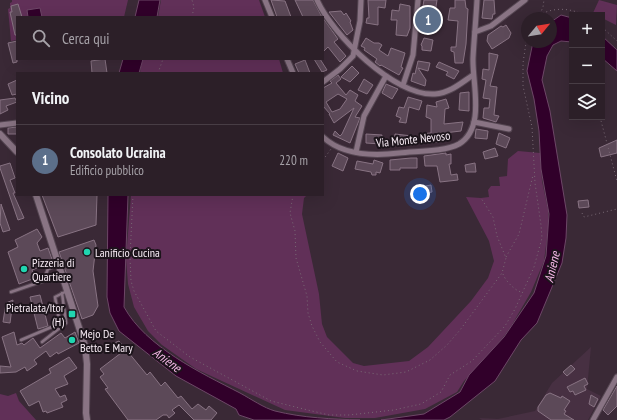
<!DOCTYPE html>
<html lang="it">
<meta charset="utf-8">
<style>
body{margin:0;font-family:"PT Sans Narrow",sans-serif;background:#382c34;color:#f1f3f6}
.controls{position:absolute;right:12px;top:12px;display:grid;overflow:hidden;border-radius:0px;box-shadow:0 4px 16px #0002}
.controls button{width:36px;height:36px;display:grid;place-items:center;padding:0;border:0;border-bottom:1px solid #483d45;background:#2c1f28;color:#f1f3f6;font:20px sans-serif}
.compass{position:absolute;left:521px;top:12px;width:36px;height:36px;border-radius:50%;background:#2c1f28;box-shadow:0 4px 16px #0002;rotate:60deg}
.you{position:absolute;left:420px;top:194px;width:14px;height:14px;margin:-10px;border:3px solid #fff;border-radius:50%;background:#1a73e8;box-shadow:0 0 0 6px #1a73e833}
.badge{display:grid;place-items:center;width:26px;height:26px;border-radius:50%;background:#20d5b0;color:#fff;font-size:13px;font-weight:700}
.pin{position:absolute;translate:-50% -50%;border:2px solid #fff;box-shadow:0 1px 4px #0006}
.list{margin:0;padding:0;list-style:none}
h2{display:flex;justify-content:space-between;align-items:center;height:52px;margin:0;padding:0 16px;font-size:17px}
h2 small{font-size:13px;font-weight:400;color:#a6a2a8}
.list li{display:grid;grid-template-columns:26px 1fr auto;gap:12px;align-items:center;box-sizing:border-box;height:72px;padding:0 16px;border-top:1px solid #483d45}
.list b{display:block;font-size:15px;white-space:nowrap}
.list p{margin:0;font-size:13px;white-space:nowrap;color:#a6a2a8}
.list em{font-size:13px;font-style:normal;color:#a6a2a8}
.icon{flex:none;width:22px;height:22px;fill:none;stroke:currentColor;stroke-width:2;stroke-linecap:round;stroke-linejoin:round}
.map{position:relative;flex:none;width:617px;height:420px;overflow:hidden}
.search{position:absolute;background:#2c1f28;box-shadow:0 4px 16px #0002;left:16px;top:16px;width:308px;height:44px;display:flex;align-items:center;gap:10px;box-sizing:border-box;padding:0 14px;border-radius:0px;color:#a6a2a8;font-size:15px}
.panel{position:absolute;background:#2c1f28;box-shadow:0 4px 16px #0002;left:16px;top:72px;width:308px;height:124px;border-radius:0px}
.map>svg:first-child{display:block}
</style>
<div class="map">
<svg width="617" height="420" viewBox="0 0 617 420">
<rect width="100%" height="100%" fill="#3a2936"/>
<polygon fill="#473042" points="591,347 587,389 601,396 588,420 482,420 479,418 498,419 535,411 552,383"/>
<g fill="#613058">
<polygon points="12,0 128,0 124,17 17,17 17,40 11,41 8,9 10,8 10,3 12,2"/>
<polygon points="161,0 259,0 265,17 158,17"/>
<polygon points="599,0 617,5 616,25 602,18 602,15 593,13"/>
<polygon points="142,59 279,59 283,73 140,73"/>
<polygon points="518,151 540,153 542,181 548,210 548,230 544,261 531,292 510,328 492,352 464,381 457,392 425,409 375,418 345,418 285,410 196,369 162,345 148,331 134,307 128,284 126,259 131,195 307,195 304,198 302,214 319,294 322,324 327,337 353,363 364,366 409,361 428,347 471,301 488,278 494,261 489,241 466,197 481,198 489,197 488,190 491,186 500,186 499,177 507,176 508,159"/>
<polygon points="16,393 19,401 36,420 0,420 0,394 8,396"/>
</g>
<g fill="#31002a" stroke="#6d4767">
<polygon points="139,0 160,0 157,17 135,17"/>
<polygon points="40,8 42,17 28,17 27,10"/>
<polygon points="561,15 572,18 572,42 561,41 553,45 547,56 542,80 550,111 567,215 566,238 562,263 537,323 521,340 495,381 450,417 444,420 381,420 424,414 460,392 469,375 504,337 534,293 546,256 549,214 541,169 539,131 534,99 527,71 533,42 551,42 551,22"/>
<polygon points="602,36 617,50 617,71 602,58"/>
<polygon points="123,59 143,59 139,73 119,73"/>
<path d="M108,195H128L124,307C146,347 201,373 240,393C251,399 264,408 275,411C303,418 332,419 360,420H254L239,415L236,409L176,376L119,331L110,313L107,297Z"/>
</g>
<g fill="#5c4958" stroke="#887383" fill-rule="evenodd">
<polygon points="271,0 285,1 291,17 277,17"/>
<polygon points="295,0 313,0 322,17 303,17"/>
<polygon points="368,0 386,0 385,8 378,7 378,25 366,23 367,18 369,18"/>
<polygon points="424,0 437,0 433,26 423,25 424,15 429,16 430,7 423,6"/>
<polygon points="455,0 465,0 466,8 468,9 466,44 463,63 455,63 454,52 451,51 451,47 456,47 458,21 448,20 450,8 455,8"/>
<polygon points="484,0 494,0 495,14 493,14 492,19 482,18"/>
<polygon points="18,4 22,17 17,17 17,35 15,35 10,12 12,12 11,6"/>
<polygon points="400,4 410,6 410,28 407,36 396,35 397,20 391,20 392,10 399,11"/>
<polygon points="341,11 344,15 346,13 351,21 350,22 353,30 347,35 329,12"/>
<polygon points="323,18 338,39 334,42 346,56 340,62 328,47 323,52"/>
<polygon points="506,25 511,33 509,38 492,49 487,41 488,35 501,26 503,27"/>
<polygon points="366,38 374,43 379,43 382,45 379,50 388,56 391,48 405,53 401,67 403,68 399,75 381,65 380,66 375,62 377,59 364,50 365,48 361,46"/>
<polygon points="424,38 433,40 431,51 422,50 422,46 421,45"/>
<polygon points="17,41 17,62 13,63 8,43"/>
<polygon points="489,53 498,55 490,86 497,87 494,115 499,116 496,122 483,118 484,108 489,108 490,99 483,98 486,80 482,79 483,69 489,70"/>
<polygon points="105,59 107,73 92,73 91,61"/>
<polygon points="314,59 320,59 327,70 322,72"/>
<polygon points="305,60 310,73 299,73 295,64"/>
<polygon points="418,61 430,63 428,71 418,68 426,80 425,86 411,81 413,73 415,74"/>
<polygon points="439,62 459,71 454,79 446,75 448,72 436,67"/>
<polygon points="352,66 359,73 350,82 341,77"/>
<path d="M338,75L341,79L336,83L346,95L350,90L358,95L355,101L362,106L355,117L360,118L350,143L333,135L335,131L340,136L342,134L354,108L334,123L329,114H330L323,106V88L332,83L330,81ZM338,94L347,99L340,109L332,112L326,102Z"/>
<polygon points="364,79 373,85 367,94 358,90"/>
<polygon points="17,80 17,94 12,95 8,84"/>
<polygon points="386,84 398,89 392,99 382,93"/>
<polygon points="469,92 469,111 459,110 460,93"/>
<polygon points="408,97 422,101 419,110 409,107 406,123 399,122 401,118 396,116 399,107 404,108"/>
<polygon points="15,98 17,102 6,106 8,110 0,114 0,100"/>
<polygon points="446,99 449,108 445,109 444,124 463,122 461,131 444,133 445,141 426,143 423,139 421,139 420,134 431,133 431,119 426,117 427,105 437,107 436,102"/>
<polygon points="17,127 17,134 8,134 8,128"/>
<polygon points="476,129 488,131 487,139 475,138"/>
<polygon points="499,133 510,138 506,148 496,144"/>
<polygon points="366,134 382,135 381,144 366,143"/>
<polygon points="395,134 412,136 412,145 394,144"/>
<polygon points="617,140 617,153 601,157 599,148"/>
<polygon points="495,148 498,156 485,159 483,152"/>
<polygon points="338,153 348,158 343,171 332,166"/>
<polygon points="446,153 446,155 451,154 451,164 449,164 451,175 457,174 458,180 440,182 437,166 425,166 424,156"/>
<polygon points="411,158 417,158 417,168 400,168 400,170 390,170 390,160"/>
<polygon points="374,160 383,163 380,173 376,172 376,175 372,175 371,172 355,169 357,161 373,164"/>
<polygon points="10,163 15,178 10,180 15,193 13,193 24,218 18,220 0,168 0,166"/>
<polygon points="475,163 476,172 466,172 465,165"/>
<polygon points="431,185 432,192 422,194 420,187"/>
<polygon points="42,195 97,195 96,225 58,237"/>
<polygon points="588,200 589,207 579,208 578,201"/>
<polygon points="1,204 10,230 3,232 0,223"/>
<polygon points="37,229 42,237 37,243 40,251 48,248 53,262 32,270 35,278 19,284 8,252 18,247 15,240"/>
<polygon points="94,240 96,245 93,271 98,306 93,315 82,319 59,252"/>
<polygon points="40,295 48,326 38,329 30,297"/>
<polygon points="13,300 10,323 3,322 6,303"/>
<polygon points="14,332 17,345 22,343 24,345 33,338 40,348 61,333 65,338 75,332 79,343 58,354 57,352 50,357 46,351 34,360 37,364 27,371 25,367 16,372 0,373 0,366 11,367 2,337"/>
<polygon points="119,341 147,375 150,372 161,386 165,382 178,398 181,396 192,409 198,404 206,410 209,406 217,413 211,420 194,420 179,405 172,410 175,413 169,418 167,415 163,415 156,420 128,420 105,389 108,388 100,377 104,374 100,369 121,353 114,343"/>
<polygon points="69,357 77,368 64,376 68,384 55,389 60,397 65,395 67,400 61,403 63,407 47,413 46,411 43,412 39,401 29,406 20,391 51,373 49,369"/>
<polygon points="571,365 575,369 567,376 563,372"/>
<polygon points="585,378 588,384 584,386 586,390 575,395 573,391 570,392 567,387"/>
<polygon points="617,386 617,406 608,415 603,410"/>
<polygon points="550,393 561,398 562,396 570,401 564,410 566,411 564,414 574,420 551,420 538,411 538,407 546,395"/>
<polygon points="591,395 598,399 594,407 589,404"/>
</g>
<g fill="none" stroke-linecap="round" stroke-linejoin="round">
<defs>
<g id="service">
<polyline points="11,292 43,281 48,269 59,265"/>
<polyline points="21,340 54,326 59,319 55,297 67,291"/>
<polyline points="42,342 66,323 62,293"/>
</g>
<g id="minor">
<polyline points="265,0 272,17"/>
<path d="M317,0C332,34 395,97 435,94C450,93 461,83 473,75"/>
<polyline points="475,32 491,26 525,0"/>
<polyline points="287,59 293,73"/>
<polyline points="323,82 340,69 353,56 360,21 361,0"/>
<polyline points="403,85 413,55 418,0"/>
<polyline points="474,122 509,129"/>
<polyline points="0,125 17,123"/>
<path d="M323,137C342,155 374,156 399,153C415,151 444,152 459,144C486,128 472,83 473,58C474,39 476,19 477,0"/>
<polyline points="356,152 364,116 386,76"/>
<polyline points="593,420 617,377"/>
</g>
<g id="tertiary">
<polyline points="0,134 17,152"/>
<polyline points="36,195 85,346 87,364 86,413 87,420"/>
</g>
</defs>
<use href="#service" stroke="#554652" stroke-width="4.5"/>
<use href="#minor" stroke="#554652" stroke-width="7"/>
<use href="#tertiary" stroke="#554652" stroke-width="8"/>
<g stroke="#796a75" stroke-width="1" stroke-dasharray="1 3" stroke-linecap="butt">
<polyline points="540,14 543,7 544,0"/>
<polyline points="192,17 194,7 192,0"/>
<path d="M536,18C548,7 570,7 583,15"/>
<polyline points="602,27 617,41"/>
<polyline points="158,73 163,59"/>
<polyline points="600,117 617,181"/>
<polyline points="323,160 331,149"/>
<polyline points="133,195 130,257 131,281 134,291 156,331 190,357 271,401 312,411 329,415 349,415 394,410 421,404 441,392 450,375 472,361 505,326 515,309 534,267 542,238 541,225 535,183 532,127 523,86 523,63 527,36"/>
<polyline points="293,195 290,213 295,231 296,258 307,296 308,313 312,326 320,342 337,362 357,371 383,375 406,372 430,360 447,345 460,330 502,273 506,258 497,236 493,217 481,198"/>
<polyline points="582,213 584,217 617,209"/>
<polyline points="506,257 519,234 533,175"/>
<path d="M503,274C505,280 514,290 521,292"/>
</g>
<use href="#service" stroke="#897484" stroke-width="2.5"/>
<use href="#minor" stroke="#897484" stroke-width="5"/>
<use href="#tertiary" stroke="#897484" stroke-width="6"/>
</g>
<g fill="#20d5b0" stroke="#1c141b" stroke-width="1.5">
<circle cx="87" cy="252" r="4"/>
<circle cx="24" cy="269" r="4"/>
<rect x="68" y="310" width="8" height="8" rx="2"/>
<circle cx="72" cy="340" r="4"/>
</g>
<g text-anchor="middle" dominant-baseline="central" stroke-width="4" stroke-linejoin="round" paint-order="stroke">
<g font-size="12" fill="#f9edf6" stroke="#1c141b">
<text transform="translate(413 139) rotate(-6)">Via Monte Nevoso</text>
</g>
<g font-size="12" fill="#f9edf6" stroke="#1c141b" text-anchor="start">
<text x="95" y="252">Lanificio Cucina</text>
<text x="32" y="262">Pizzeria di<tspan x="32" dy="14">Quartiere</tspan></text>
<text x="64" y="307" text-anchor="end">Pietralata/Itor<tspan x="64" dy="14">(H)</tspan></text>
<text x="80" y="333">Mejo De<tspan x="80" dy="14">Betto E Mary</tspan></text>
</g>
<g font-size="13" font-style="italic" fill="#f5b8e7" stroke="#1c141b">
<text transform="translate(552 267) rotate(-77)">Aniene</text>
<text transform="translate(167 360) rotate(36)">Aniene</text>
</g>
</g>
</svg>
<div class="controls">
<button>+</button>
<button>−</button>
<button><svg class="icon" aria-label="layers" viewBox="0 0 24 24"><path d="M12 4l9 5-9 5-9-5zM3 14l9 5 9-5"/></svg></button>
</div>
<svg class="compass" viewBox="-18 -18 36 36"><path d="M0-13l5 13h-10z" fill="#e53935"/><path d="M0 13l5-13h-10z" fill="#a6a2a8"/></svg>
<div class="you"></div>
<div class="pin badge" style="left:428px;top:20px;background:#5c6f8a">1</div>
<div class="search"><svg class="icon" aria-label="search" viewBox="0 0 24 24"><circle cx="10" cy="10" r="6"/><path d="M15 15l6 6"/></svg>Cerca qui</div>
<section class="panel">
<h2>Vicino<small></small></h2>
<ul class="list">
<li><span class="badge" style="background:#5c6f8a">1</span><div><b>Consolato Ucraina</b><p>Edificio pubblico</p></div><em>220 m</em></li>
</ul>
</section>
</div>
